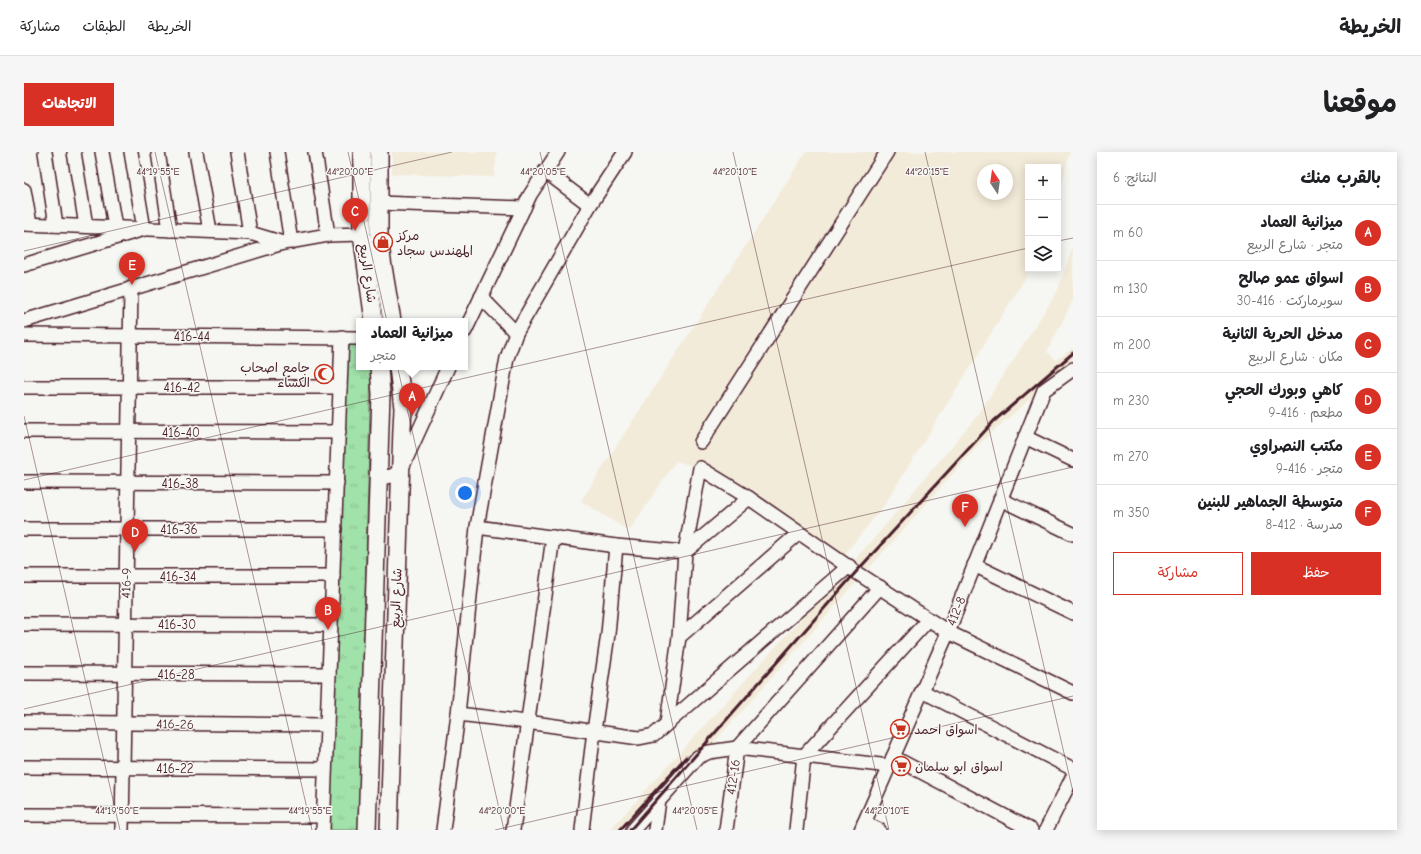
<!DOCTYPE html>
<html lang="ar">
<meta charset="utf-8">
<style>
body{margin:0;font-family:"Comic Neue","Playpen Sans Arabic",sans-serif;background:#f6f6f6;color:#202124;direction:rtl}
.controls{position:absolute;right:12px;top:12px;display:grid;overflow:hidden;border-radius:0px;box-shadow:0 2px 10px #0003}
.controls button{width:36px;height:36px;display:grid;place-items:center;padding:0;border:0;border-bottom:1px solid #e0e0e0;background:#fff;color:#202124;font:20px sans-serif}
.compass{position:absolute;left:953px;top:12px;width:36px;height:36px;border-radius:50%;background:#fff;box-shadow:0 2px 10px #0003;rotate:347deg}
.you{position:absolute;left:441px;top:341px;width:14px;height:14px;margin:-10px;border:3px solid #fff;border-radius:50%;background:#1a73e8;box-shadow:0 0 0 6px #1a73e833}
.badge{display:grid;place-items:center;width:26px;height:26px;border-radius:50%;background:#d93025;color:#fff;font-size:13px;font-weight:700}
.pin{position:absolute;translate:-50% -33px;filter:drop-shadow(0 1px 2px #0008)}
.pin::after{content:'';position:absolute;top:21px;width:14px;height:12px;background:inherit;clip-path:polygon(0 0,100% 0,50% 100%)}
.popup{position:absolute;left:332px;top:166px;width:112px;height:52px;box-sizing:border-box;display:grid;place-content:center;border-radius:0px;background:#fff;filter:drop-shadow(0 1px 3px #0005);font-size:13px;white-space:nowrap;color:#757577}
.popup b{font-size:15px;color:#202124}
.popup::after{content:'';position:absolute;left:50%;top:100%;margin-left:-8px;border:8px solid transparent;border-top-color:#fff}
.list{margin:0;padding:0;list-style:none}
h2{display:flex;justify-content:space-between;align-items:center;height:52px;margin:0;padding:0 16px;font-size:17px}
h2 small{font-size:13px;font-weight:400;color:#757577}
.list li{display:grid;grid-template-columns:26px 1fr auto;gap:12px;align-items:center;box-sizing:border-box;height:56px;padding:0 16px;border-top:1px solid #e0e0e0}
.list b{display:block;font-size:15px;white-space:nowrap}
.list p{margin:0;font-size:13px;white-space:nowrap;color:#757577}
.list em{font-size:13px;font-style:normal;color:#757577}
.actions{display:flex;gap:8px;padding:12px 16px}
.actions a{flex:1;padding:9px 0;border:1px solid #d93025;border-radius:0px;text-align:center;font-size:14px;color:#d93025}
.actions .main{background:#d93025;color:#fff}
.icon{flex:none;width:22px;height:22px;fill:none;stroke:currentColor;stroke-width:2;stroke-linecap:round;stroke-linejoin:round}
.map{position:relative;flex:none;width:1049px;height:678px;overflow:hidden;direction:ltr;border-radius:0px}
header{display:flex;align-items:center;gap:24px;box-sizing:border-box;height:56px;padding:0 20px;background:#fff;border-bottom:1px solid #e0e0e0}
header strong{font-size:19px}
nav{display:flex;gap:22px;margin-inline-start:auto;font-size:14px}
.intro{display:flex;align-items:center;justify-content:space-between;box-sizing:border-box;height:96px;padding:0 24px}
h1{margin:0;font-size:28px}
.button{padding:10px 18px;border-radius:0px;background:#d93025;color:#fff;font-size:14px;font-weight:700}
main{display:flex;gap:24px;padding:0 24px}
aside{flex:1;background:#fff;border-radius:0px;box-shadow:0 2px 10px #0003}
.map>svg:first-child{display:block}
</style>
<header>
<strong>الخريطة</strong>
<nav><a>الخريطة</a><a>الطبقات</a><a>مشاركة</a></nav>
</header>
<div class="intro"><h1>موقعنا</h1><a class="button">الاتجاهات</a></div>
<main>
<aside>
<h2>بالقرب منك<small>النتائج: 6</small></h2>
<ul class="list">
<li><span class="badge">A</span><div><b>ميزانية العماد</b><p>متجر · شارع الربيع</p></div><em>60 m</em></li>
<li><span class="badge">B</span><div><b>اسواق عمو صالح</b><p>سوبرماركت · 416-30</p></div><em>130 m</em></li>
<li><span class="badge">C</span><div><b>مدخل الحرية الثانية</b><p>مكان · شارع الربيع</p></div><em>200 m</em></li>
<li><span class="badge">D</span><div><b>كاهي وبورك الحجي</b><p>مطعم · 416-9</p></div><em>230 m</em></li>
<li><span class="badge">E</span><div><b>مكتب النصراوي</b><p>متجر · 416-9</p></div><em>270 m</em></li>
<li><span class="badge">F</span><div><b>متوسطة الجماهير للبنين</b><p>مدرسة · 412-8</p></div><em>350 m</em></li>
</ul>
<div class="actions"><a class="main">حفظ</a><a>مشاركة</a></div>
</aside>
<div class="map">
<svg width="1049" height="678" viewBox="0 0 1049 678">
<defs>
<pattern id="grass-tufts" width="24" height="20" patternUnits="userSpaceOnUse"><rect width="24" height="20" fill="#a1e1aa"/><path d="M3 7l-1-3M5 7V3M7 7l1-3M15 17l-1-3M17 17v-4M19 17l1-3" fill="none" stroke="#8cc192"/></pattern>
</defs>
<rect width="100%" height="100%" fill="#f6f6f2"/>
<filter id="ink" filterUnits="userSpaceOnUse"><feTurbulence type="fractalNoise" baseFrequency=".025" numOctaves="2"/><feDisplacementMap in="SourceGraphic" scale="8" xChannelSelector="R" yChannelSelector="G"/><feConvolveMatrix kernelMatrix="1 2 1 2 8 2 1 2 1" color-interpolation-filters="sRGB"/></filter>
<g filter="url(#ink)">
<g fill="#f3ebd9" fill-rule="evenodd">
<polygon points="368,0 473,0 470,25 368,22"/>
<path d="M782,0H1046L1034,45V15H1004V117H1007L861,352L816,408L676,316L652,309L605,379L557,349ZM959,18H983V42H959Z"/>
<polygon points="1049,94 1049,148 1023,200 1032,208 1049,196 1049,213 1035,222 958,289 612,678 586,678 853,383 954,263 1033,140"/>
</g>
<polygon fill="url(#grass-tufts)" stroke="#76806a" points="320,187 335,188 335,215 347,215 335,678 301,678"/>
<g fill="none" stroke-linecap="round" stroke-linejoin="round">
<defs>
<g id="minor">
<polyline points="21,0 32,73"/>
<polyline points="50,0 62,74"/>
<polyline points="78,0 91,75"/>
<polyline points="134,0 146,78"/>
<polyline points="172,0 186,79"/>
<polyline points="213,0 226,81"/>
<polyline points="253,0 267,90"/>
<polyline points="291,0 304,83"/>
<polyline points="521,19 566,53"/>
<polyline points="0,38 6,72"/>
<polyline points="354,51 500,56"/>
<polyline points="0,72 226,81 259,91"/>
<polyline points="0,113 120,77 107,0"/>
<polyline points="457,145 492,181"/>
<polyline points="0,169 259,91 304,83 338,82"/>
<polyline points="441,179 506,43 534,0"/>
<polyline points="0,183 335,186"/>
<polyline points="0,235 316,235"/>
<polyline points="0,279 315,280"/>
<polyline points="1001,285 1049,308"/>
<polyline points="677,290 863,0"/>
<polyline points="354,326 368,324 377,318 424,215"/>
<polyline points="0,330 313,331"/>
<polyline points="976,347 1049,382"/>
<polyline points="453,375 592,394 661,400 725,346"/>
<polyline points="0,377 311,377"/>
<polyline points="950,413 1049,461"/>
<polyline points="0,424 309,424"/>
<polyline points="0,472 307,473"/>
<polyline points="655,485 775,381"/>
<polyline points="0,521 305,522"/>
<polyline points="898,539 1049,617"/>
<polyline points="434,562 503,570 615,586 630,583 825,414"/>
<polyline points="0,570 303,573"/>
<polyline points="643,571 655,485 661,400 676,316 725,346 832,420 924,480 1049,541"/>
<polyline points="869,605 1007,678"/>
<polyline points="0,615 301,617"/>
<polyline points="0,663 299,664"/>
<polyline points="840,671 855,678"/>
<polyline points="98,678 107,136"/>
<polyline points="299,678 318,185"/>
<polyline points="419,678 434,562 453,375 483,206 492,181 566,53 601,0"/>
<polyline points="489,678 529,385"/>
<polyline points="558,678 570,579 584,482 592,394"/>
<polyline points="609,678 674,605 685,600 713,596 865,614"/>
<polyline points="631,678 635,648"/>
<polyline points="702,678 713,596 856,435"/>
<polyline points="772,678 780,604 904,468"/>
<polyline points="837,678 924,480 1020,238 1049,217"/>
<polyline points="1022,678 1049,624"/>
</g>
<g id="major">
<polyline points="338,0 338,82 350,169"/>
<polyline points="355,0 355,82 358,109 368,169"/>
<polyline points="343,678 357,242 355,215"/>
<polyline points="365,678 378,276 379,256 374,215"/>
</g>
</defs>
<use href="#minor" stroke="#4a1f2b" stroke-width="16"/>
<use href="#major" stroke="#4a1f2b" stroke-width="20"/>
<use href="#minor" stroke="#f6f6f2" stroke-width="13"/>
<use href="#major" stroke="#f6f6f2" stroke-width="17"/>
<g stroke="#4a1f2b" stroke-width="3">
<polyline points="596,678 662,605"/>
<polyline points="606,678 832,420 970,269 1049,201"/>
</g>
</g>
</g>
<path fill="none" stroke="#4a1f2b" stroke-width="1" stroke-opacity="0.45" d="M131,0L288,678M324,0L480,678M516,0L673,678M709,0L865,678M901,0L1049,640M1034,89L1049,86M0,99L428,0M0,264L96,678M0,328L1004,96M0,557L1049,315M471,678L1049,544"/>
<defs>
<symbol id="shop-ring" viewBox="-11 -11 22 22"><circle r="9.5" fill="#f6f6f2" stroke="#c8321e" stroke-width="1.5"/><path d="M-5-2.5h2.3a2.7 3.5 0 0 1 5.4 0H5L5.5 6h-11ZM-1.5-2.5h3a1.5 2.3 0 0 0-3 0Z" fill="#c8321e"/></symbol>
<symbol id="mosque-ring" viewBox="-11 -11 22 22"><circle r="9.5" fill="#f6f6f2" stroke="#c8321e" stroke-width="1.5"/><path d="M3.5-4.9A6 6 0 1 0 3.5 4.9A5 5 0 1 1 3.5-4.9Z" fill="#c8321e"/></symbol>
<symbol id="supermarket-ring" viewBox="-11 -11 22 22"><circle r="9.5" fill="#f6f6f2" stroke="#c8321e" stroke-width="1.5"/><path d="M-6-5.5h2.5l.6 2H6L4.5 2H-2.5L-4.4-4H-6ZM-1.5 3.2a1.3 1.3 0 1 0 .1 0ZM3 3.2a1.3 1.3 0 1 0 .1 0Z" fill="#c8321e"/></symbol>
</defs>
<g fill-rule="evenodd">
<use href="#shop-ring" x="348" y="79" width="22" height="22"/>
<use href="#mosque-ring" x="289" y="211" width="22" height="22"/>
<use href="#supermarket-ring" x="865" y="566" width="22" height="22"/>
<use href="#supermarket-ring" x="866" y="603" width="22" height="22"/>
</g>
<g text-anchor="middle" dominant-baseline="central" stroke-width="3" stroke-linejoin="round" paint-order="stroke">
<g font-size="13" fill="#4a1f2b" stroke="#f6f6f2" text-anchor="start">
<text x="373" y="83">مركز<tspan x="373" dy="15">المهندس سجاد</tspan></text>
<text x="286" y="215" text-anchor="end">جامع اصحاب<tspan x="286" dy="15">الکساء</tspan></text>
<text x="890" y="577">اسواق احمد</text>
<text x="891" y="614">اسواق ابو سلمان</text>
</g>
<g font-size="13" fill="#4a1f2b" stroke="#f6f6f2">
<text transform="translate(344 121) rotate(82)">شارع الربيع</text>
<text x="168" y="184">416-44</text>
<text x="158" y="235">416-42</text>
<text x="157" y="280">416-40</text>
<text x="156" y="331">416-38</text>
<text x="155" y="377">416-36</text>
<text x="154" y="424">416-34</text>
<text transform="translate(102 431) rotate(-89)">416-9</text>
<text transform="translate(372 446) rotate(-88)">شارع الربيع</text>
<text transform="translate(932 459) rotate(-68)">412-8</text>
<text x="153" y="472">416-30</text>
<text x="152" y="522">416-28</text>
<text transform="translate(151 572) rotate(1)">416-26</text>
<text x="151" y="616">416-22</text>
<text transform="translate(709 625) rotate(-82)">412-16</text>
</g>
</g>
<g font-size="10" text-anchor="middle" fill="#4a1f2b" stroke="#f6f6f2" stroke-width="3" stroke-linejoin="round" paint-order="stroke">
<text x="134" y="23">44°19'55"E</text>
<text x="326" y="23">44°20'00"E</text>
<text x="519" y="23">44°20'05"E</text>
<text x="711" y="23">44°20'10"E</text>
<text x="903" y="23">44°20'15"E</text>
<text x="93" y="662">44°19'50"E</text>
<text x="286" y="662">44°19'55"E</text>
<text x="478" y="662">44°20'00"E</text>
<text x="671" y="662">44°20'05"E</text>
<text x="863" y="662">44°20'10"E</text>
</g>
</svg>
<div class="controls">
<button>+</button>
<button>−</button>
<button><svg class="icon" aria-label="layers" viewBox="0 0 24 24"><path d="M12 4l9 5-9 5-9-5zM3 14l9 5 9-5"/></svg></button>
</div>
<svg class="compass" viewBox="-18 -18 36 36"><path d="M0-13l5 13h-10z" fill="#e53935"/><path d="M0 13l5-13h-10z" fill="#757577"/></svg>
<div class="you"></div>
<div class="pin badge" style="left:388px;top:264px">A</div>
<div class="popup"><b>ميزانية العماد</b>متجر</div>
<div class="pin badge" style="left:304px;top:478px">B</div>
<div class="pin badge" style="left:331px;top:79px">C</div>
<div class="pin badge" style="left:111px;top:400px">D</div>
<div class="pin badge" style="left:108px;top:133px">E</div>
<div class="pin badge" style="left:941px;top:375px">F</div>
</div>
</main>
